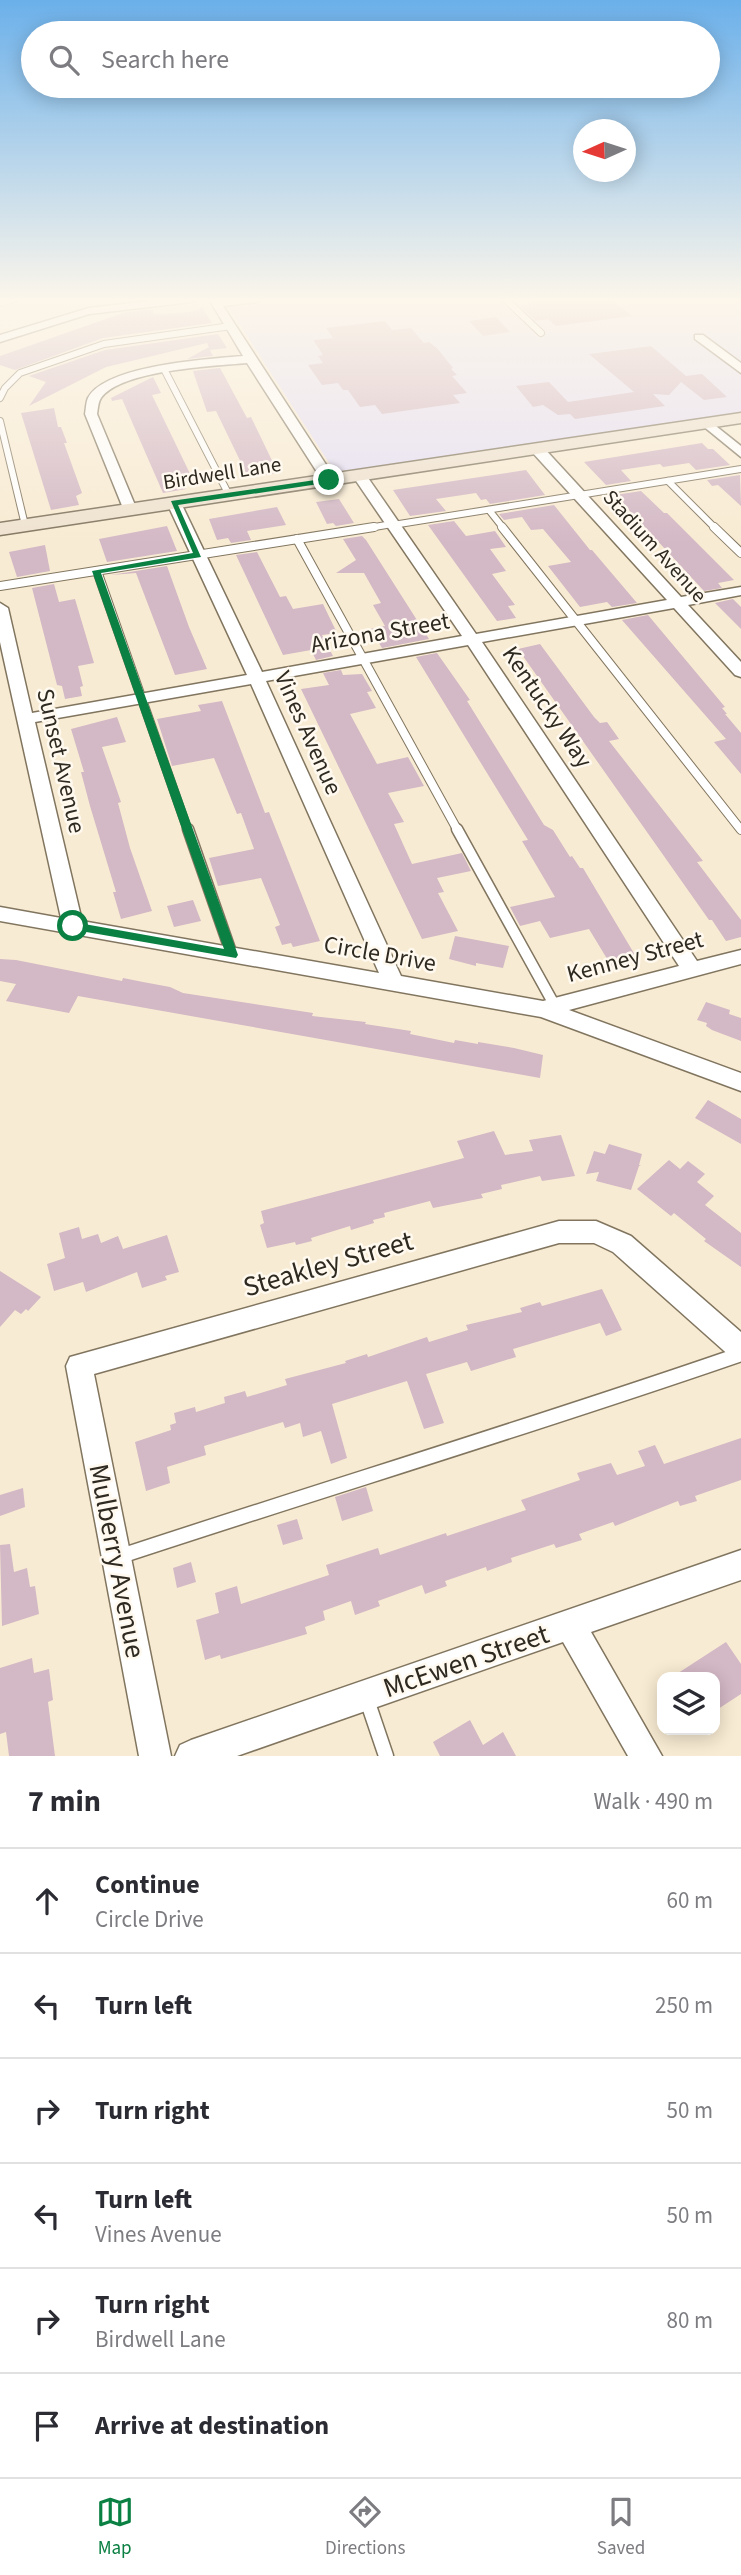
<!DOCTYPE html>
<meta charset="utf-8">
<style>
body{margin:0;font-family:"Source Sans 3",sans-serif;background:#f7f7f7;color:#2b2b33}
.controls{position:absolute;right:21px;bottom:21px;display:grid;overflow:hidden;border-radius:14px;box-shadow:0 4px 18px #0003}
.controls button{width:63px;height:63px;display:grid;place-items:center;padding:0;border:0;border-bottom:2px solid #e1e1e2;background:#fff;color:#2b2b33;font:35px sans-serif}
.compass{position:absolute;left:573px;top:119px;width:63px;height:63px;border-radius:50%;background:#fff;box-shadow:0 4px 18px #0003;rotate:267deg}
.stop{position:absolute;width:21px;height:21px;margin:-16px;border:5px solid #0b8043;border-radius:50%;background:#fff}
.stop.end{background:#0b8043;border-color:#fff;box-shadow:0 2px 7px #0008}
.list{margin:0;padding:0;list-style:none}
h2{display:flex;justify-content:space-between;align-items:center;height:91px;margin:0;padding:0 28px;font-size:30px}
h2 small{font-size:23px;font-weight:400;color:#7c7c81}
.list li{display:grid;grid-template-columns:46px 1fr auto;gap:21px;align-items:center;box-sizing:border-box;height:105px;padding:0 28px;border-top:2px solid #e1e1e2}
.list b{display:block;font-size:26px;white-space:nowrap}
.list p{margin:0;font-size:23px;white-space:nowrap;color:#7c7c81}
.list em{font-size:23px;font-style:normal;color:#7c7c81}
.icon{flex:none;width:38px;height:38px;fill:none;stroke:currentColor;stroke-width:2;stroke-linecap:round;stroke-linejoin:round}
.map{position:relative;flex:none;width:741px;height:1756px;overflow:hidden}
.search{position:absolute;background:#fff;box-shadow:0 4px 18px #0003;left:21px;right:21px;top:21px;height:77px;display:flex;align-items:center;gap:18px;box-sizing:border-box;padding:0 24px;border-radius:38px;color:#7c7c81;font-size:26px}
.sheet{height:721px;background:#fff}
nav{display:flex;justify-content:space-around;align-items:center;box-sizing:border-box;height:98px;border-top:2px solid #e1e1e2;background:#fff;font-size:19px;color:#7c7c81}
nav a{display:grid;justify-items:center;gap:4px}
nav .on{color:#0b8043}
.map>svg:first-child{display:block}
</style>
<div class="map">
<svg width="741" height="1756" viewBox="0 0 741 1756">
<rect width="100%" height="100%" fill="#f8ebd3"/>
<polygon fill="#e5dff5" points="223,299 741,299 741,412 335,472"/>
<g fill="#d3b8c5">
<polygon points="527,299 611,299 632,316 556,326 548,319 536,321 520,306 532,304"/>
<polygon points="202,307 212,323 103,338 15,370 0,365 0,356 126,312 153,309 153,314 179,313 195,311"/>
<polygon points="496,317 510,332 483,336 469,321"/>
<polygon points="385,321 392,330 411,328 424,343 429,342 437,348 453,368 451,369 457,375 452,376 467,393 453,395 460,403 382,414 375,405 360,407 348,390 343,390 338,383 322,385 308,365 323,363 318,356 323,355 313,340 333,338 326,328"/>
<polygon points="218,334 227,348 210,350 213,356 187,359 209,347 210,350 207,343 106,367 29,406 46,382 29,376 105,350"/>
<polygon points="651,346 686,376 702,374 727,397 704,400 681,382 669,395 653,394 665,406 575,419 570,414 558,415 543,405 533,407 516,386 549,382 568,402 634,392 589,354"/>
<polygon points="220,368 247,418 251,417 278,473 248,477 216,411 207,412 193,371"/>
<polygon points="153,377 161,393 152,395 194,482 184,484 186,489 163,493 122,399 112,401 111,398"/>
<polygon points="54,408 58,427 61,427 67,443 64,443 82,493 76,496 79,505 51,510 21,413"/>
<polygon points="702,443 708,449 713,449 730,465 696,470 689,463 663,467 660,464 621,470 631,481 606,485 584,462"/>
<polygon points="526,470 545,495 490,504 486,499 481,500 476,493 436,499 446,511 410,516 393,490"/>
<polygon points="740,475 741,506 718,485 712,486 707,480"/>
<polygon points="641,491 664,513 667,513 734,580 718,583 722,588 704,591 615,495"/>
<polygon points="339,499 354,523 336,526 333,523 327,524 316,502"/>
<polygon points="554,505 590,550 592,550 637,603 612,607 607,602 580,607 548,566 571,562 543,529 531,530 522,517 504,520 499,514"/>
<polygon points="277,507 286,525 247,531 251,540 231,543 228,538 217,540 209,519"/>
<polygon points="454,521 466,536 495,531 506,547 490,549 506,571 492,574 515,605 508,606 516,618 497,621 428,525"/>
<polygon points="167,526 177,551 107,562 99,539"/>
<polygon points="362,536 366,540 429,639 382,648 370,629 385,626 373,605 381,603 364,573 336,573 356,560 343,539"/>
<polygon points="45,545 50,571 17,577 9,552"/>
<polygon points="257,552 280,597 286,596 293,609 323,604 337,633 322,635 333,656 316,660 311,650 283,655 236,555"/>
<polygon points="167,566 189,627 207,669 175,675 136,573 111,575"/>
<polygon points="54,584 59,602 75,599 94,663 78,666 83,686 80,687 82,696 65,699 62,686 57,685 32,588"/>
<polygon points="733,599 741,607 741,629 715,603"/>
<polygon points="648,615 725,707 722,708 727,714 725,714 741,733 741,774 714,742 726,739 622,620"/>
<polygon points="540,644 594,717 600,723 607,722 619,739 609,741 703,861 697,862 741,920 741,937 726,941 712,920 709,920 518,649"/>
<polygon points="437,653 470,700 467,701 544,825 553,830 570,857 572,856 580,868 583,868 638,960 612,967 589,929 550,938 540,921 520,926 510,907 555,897 522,841 528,840 416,657"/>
<polygon points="341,670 343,675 362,674 372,691 367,692 376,708 350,714 377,764 408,757 424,786 388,793 404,822 394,824 412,864 462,853 471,871 437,878 444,892 438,893 458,931 422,939 301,689 329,685 323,673"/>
<polygon points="222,701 265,813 269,812 320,941 293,947 291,943 282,945 275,927 280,925 261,878 218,886 209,858 254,849 241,813 237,814 214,758 172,766 157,719 201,711 198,705"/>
<polygon points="117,717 126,742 102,747 121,802 118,803 130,848 152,911 121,919 113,892 116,892 90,806 81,772 84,772 71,729"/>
<polygon points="193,900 201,921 174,927 167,906"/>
<polygon points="455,936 509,946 503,968 476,963 476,966 449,959"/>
<polygon points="0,959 16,960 122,981 123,978 143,982 170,987 183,993 313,1013 312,1016 366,1022 365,1024 411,1031 410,1034 454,1043 455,1040 478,1044 478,1042 514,1048 543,1055 540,1078 78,996 69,1013 6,1001 16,984 0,981"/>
<polygon points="706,1002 730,1010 729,1014 741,1018 741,1041 712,1030 706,1026 707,1023 697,1020"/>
<polygon points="708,1100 741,1119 741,1144 695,1118"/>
<polygon points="494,1131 505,1155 533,1151 529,1140 561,1135 575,1176 542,1181 540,1176 501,1185 502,1189 481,1194 483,1198 433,1208 430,1201 384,1213 385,1217 373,1220 374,1223 351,1230 350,1226 311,1238 312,1241 296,1245 295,1242 267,1248 260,1225 264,1223 261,1211 464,1158 457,1141"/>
<polygon points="609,1144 642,1154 639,1165 641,1165 639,1166 631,1190 596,1181 599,1172 586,1174 594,1151 605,1154"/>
<polygon points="669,1160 680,1169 688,1161 705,1174 697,1182 714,1196 705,1205 741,1233 741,1267 704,1241 706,1239 674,1213 671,1216 637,1189"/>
<polygon points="79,1227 82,1239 98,1234 101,1243 118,1236 123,1249 167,1235 179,1272 165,1276 167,1280 142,1288 137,1272 86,1292 83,1282 54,1291 47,1264 65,1258 59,1233"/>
<polygon points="0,1271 41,1297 28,1311 26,1309 21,1314 15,1310 0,1327"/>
<polygon points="602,1289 622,1330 606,1336 600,1323 513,1349 516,1357 471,1371 467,1362 426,1374 444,1423 424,1429 407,1381 332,1404 347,1458 331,1464 321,1431 303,1437 300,1423 285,1428 283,1422 204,1446 206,1455 167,1467 170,1483 146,1491 135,1442 171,1430 170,1425 176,1423 174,1413 195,1407 196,1412 225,1403 224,1397 245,1391 247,1397 287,1385 285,1379 346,1363 345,1361 367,1354 368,1357 427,1337 429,1342 468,1330 466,1325 522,1312 520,1308 540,1302 542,1306"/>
<polygon points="741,1438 741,1480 695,1496 697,1501 680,1506 678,1501 615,1526 613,1522 579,1534 582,1540 556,1548 554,1544 511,1558 512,1562 487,1571 486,1567 445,1581 447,1586 425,1594 422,1585 378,1601 380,1606 355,1615 351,1601 323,1611 325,1620 305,1627 307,1634 221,1659 220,1655 205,1660 196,1620 219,1613 215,1593 237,1586 241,1604 329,1575 326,1565 378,1548 380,1555 446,1533 447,1536 526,1510 521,1500 580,1480 577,1473 611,1463 617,1475 645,1466 638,1451 655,1445 664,1464"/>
<polygon points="366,1487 373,1511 342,1521 335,1497"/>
<polygon points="23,1488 25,1507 0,1516 0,1495"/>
<polygon points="297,1519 303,1539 283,1545 277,1525"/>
<polygon points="10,1544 14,1572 27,1568 30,1587 35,1586 39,1614 2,1626 0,1545"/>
<polygon points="191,1562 196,1582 177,1588 173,1568"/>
<polygon points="726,1642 741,1664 741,1694 715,1711 715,1677 672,1677"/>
<polygon points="32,1658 34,1673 49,1669 53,1700 48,1702 55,1756 9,1756 6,1732 0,1734 0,1668"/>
<polygon points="470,1720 483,1745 503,1732 516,1756 440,1756 433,1742"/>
</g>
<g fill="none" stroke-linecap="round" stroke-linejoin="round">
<defs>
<g id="lane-far3">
<polyline points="505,299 541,333"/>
<polyline points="0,303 14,299"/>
<polyline points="164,369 229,495"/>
<polyline points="0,398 5,388 20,373 104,344 231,326"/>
<polyline points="0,421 25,525"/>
<polyline points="668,481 716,529"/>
<polyline points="489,510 504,529"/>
<polyline points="393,525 741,469"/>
<polyline points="363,529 392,524"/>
</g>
<g id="lane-far2">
<polyline points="502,527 741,830"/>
<polyline points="714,527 741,553"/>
<polyline points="297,539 458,831"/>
<polyline points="97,571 188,831"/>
<polyline points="0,586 374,527"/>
</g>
<g id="lane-far1">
<polyline points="188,829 232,955"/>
<polyline points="457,829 555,1006"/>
</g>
<g id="lane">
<path d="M121,1556C327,1488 536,1425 741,1354"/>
<polyline points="366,1697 386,1756"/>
</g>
<g id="street">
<polygon points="168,299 196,299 191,302 89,314 0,342 0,335 89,308"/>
<path d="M209,299H262L257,302L223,306L336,480L329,484L324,483L247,363C213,366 121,370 101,398C98,402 98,409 97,414L137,510L130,514L125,513L85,414C86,409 86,402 88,398C105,365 209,359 243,356Z"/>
<polygon points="695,335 703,335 741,363 741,373 695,339"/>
<polygon points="707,419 741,446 741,457 703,426 701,423"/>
<path d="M537,445L542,446L681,597L741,587V595L688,605L741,662V677L735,675L674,608L482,642L697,961L741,950V964L569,1010L741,1073V1091L541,1017L0,921V907L61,918L0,642V603L8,608L32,713L247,675L167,503L174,499L181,503L262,672L462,636L352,475L359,471L364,472L476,634L667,600L532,452L531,449ZM468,645L679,966L543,1001L401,976L266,681ZM251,684L379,973L82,921L35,722Z"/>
<polygon points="559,1221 596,1221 631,1236 741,1332 741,1361 732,1358 613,1252 594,1243 559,1243 94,1374 171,1756 139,1756 66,1366 70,1357"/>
<polygon points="741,1550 741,1580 591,1632 662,1756 628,1756 563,1642 237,1756 175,1756 180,1745 191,1740"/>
</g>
<polygon id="secondary" points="741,413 741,423 0,535 0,523"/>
</defs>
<use href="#lane-far3" stroke="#81755f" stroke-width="8"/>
<use href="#lane-far2" stroke="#81755f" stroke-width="10"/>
<use href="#lane-far1" stroke="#81755f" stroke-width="13"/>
<use href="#lane" stroke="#81755f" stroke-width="17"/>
<use href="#street" stroke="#81755f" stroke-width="3"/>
<use href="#secondary" stroke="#81755f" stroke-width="3"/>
<use href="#lane-far3" stroke="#fff" stroke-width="6"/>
<use href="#lane-far2" stroke="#fff" stroke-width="8"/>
<use href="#lane-far1" stroke="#fff" stroke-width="10"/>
<use href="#lane" stroke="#fff" stroke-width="14"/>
<use href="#street" fill="#fff" fill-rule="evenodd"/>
<use href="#secondary" fill="#efe2d0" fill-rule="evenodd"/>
</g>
<linearGradient id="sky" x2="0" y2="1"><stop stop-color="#6bb0ea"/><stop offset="0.55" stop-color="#fcf6eb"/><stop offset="1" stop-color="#fcf6eb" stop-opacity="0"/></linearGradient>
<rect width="741" height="544" fill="url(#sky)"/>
<polygon fill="#0b8043" points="329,478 332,482 178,505 201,557 101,573 238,955 236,958 69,929 67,926 73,922 224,949 92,571 193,553 171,501"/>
<g text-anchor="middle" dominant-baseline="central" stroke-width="5" stroke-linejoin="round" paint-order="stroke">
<g font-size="21" fill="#2f2a21" stroke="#fff9ef">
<text transform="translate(222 473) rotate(-9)">Birdwell Lane</text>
<text transform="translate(655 546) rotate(48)">Stadium Avenue</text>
</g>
<g font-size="24" fill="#2f2a21" stroke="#fff9ef">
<text transform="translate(380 633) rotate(-10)">Arizona Street</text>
<text transform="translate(547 707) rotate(56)">Kentucky Way</text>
<text transform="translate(308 733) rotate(66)">Vines Avenue</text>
<text transform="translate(61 761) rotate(77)">Sunset Avenue</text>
<text transform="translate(380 954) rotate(10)">Circle Drive</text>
<text transform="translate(635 957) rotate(-15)">Kenney Street</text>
</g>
<g font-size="28" fill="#2f2a21" stroke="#fff9ef">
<text transform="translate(328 1264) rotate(-16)">Steakley Street</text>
<text transform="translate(117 1561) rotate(79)">Mulberry Avenue</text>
<text transform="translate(466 1661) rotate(-19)">McEwen Street</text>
</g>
</g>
</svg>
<div class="controls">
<button><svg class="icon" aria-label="layers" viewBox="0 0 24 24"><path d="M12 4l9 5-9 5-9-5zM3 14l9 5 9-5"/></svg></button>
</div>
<svg class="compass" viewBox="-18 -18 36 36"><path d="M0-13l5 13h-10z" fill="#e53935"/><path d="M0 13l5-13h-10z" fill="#7c7c81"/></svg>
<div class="stop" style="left:73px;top:926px"></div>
<div class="stop end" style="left:329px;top:480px"></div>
<div class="search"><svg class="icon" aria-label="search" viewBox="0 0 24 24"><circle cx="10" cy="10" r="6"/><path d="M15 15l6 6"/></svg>Search here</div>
</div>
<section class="sheet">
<h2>7 min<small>Walk · 490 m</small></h2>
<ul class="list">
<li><svg class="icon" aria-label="ahead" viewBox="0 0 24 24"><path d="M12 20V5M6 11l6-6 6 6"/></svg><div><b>Continue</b><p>Circle Drive</p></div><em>60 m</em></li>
<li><svg class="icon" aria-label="left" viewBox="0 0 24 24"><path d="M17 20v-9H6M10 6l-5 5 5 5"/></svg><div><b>Turn left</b></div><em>250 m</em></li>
<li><svg class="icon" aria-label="right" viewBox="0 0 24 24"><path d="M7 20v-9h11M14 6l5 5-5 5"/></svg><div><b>Turn right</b></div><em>50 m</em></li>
<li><svg class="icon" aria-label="left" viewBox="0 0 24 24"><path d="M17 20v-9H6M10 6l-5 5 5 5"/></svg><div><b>Turn left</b><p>Vines Avenue</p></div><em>50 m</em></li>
<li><svg class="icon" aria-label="right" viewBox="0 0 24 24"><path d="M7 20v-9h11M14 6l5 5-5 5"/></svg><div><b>Turn right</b><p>Birdwell Lane</p></div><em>80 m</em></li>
<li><svg class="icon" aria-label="arrive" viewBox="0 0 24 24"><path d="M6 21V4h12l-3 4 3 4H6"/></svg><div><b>Arrive at destination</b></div></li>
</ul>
</section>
<nav>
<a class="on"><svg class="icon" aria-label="map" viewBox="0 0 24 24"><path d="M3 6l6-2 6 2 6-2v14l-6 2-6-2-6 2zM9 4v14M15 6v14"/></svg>Map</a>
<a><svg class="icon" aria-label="directions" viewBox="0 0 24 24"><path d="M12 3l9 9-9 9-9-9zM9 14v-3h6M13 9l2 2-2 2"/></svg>Directions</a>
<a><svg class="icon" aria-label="saved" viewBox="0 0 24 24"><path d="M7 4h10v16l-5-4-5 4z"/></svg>Saved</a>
</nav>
